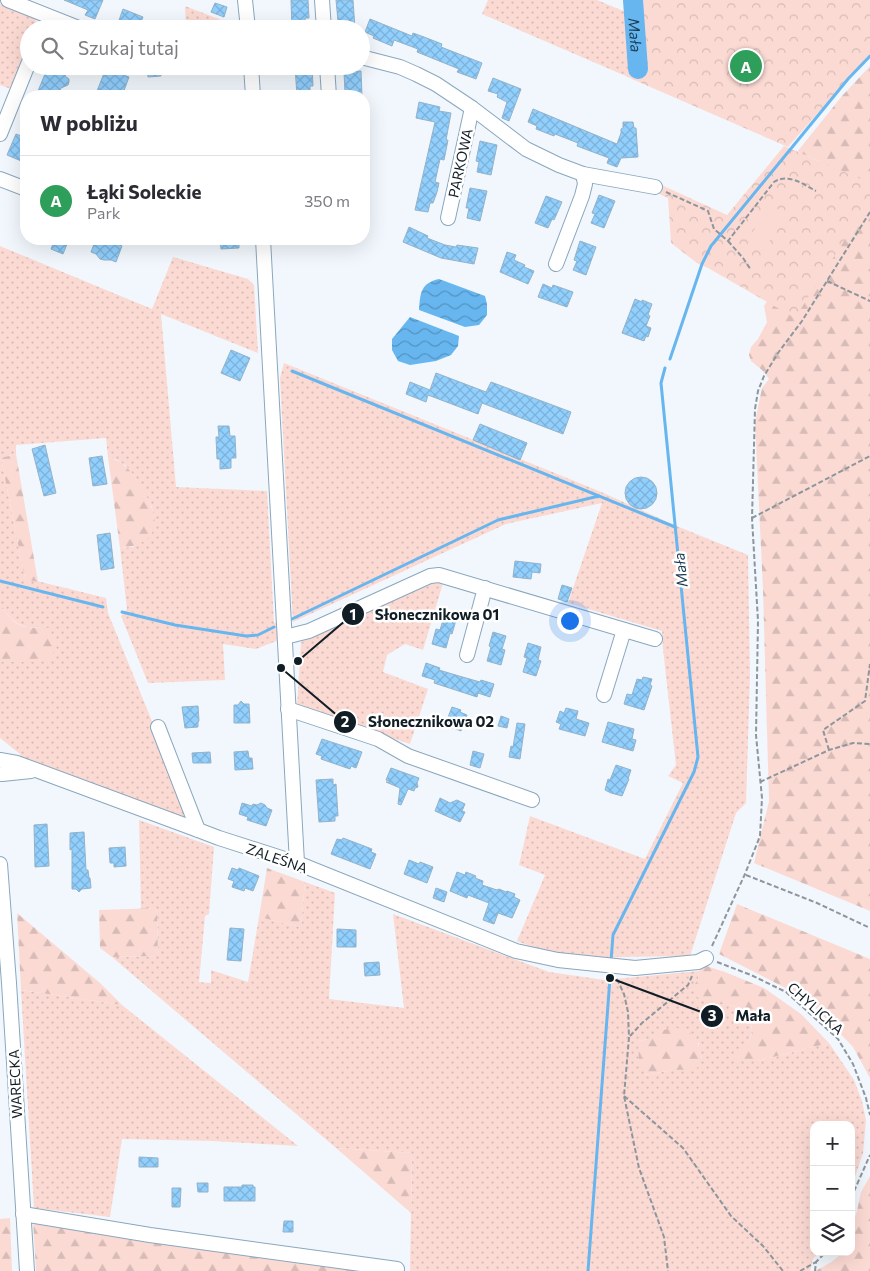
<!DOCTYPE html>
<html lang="pl">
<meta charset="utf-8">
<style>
body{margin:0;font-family:Commissioner,sans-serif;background:#f7f7f7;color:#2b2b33}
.controls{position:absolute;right:15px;bottom:15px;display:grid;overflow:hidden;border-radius:10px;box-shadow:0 5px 20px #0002}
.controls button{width:45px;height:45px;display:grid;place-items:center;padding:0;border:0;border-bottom:1px solid #e1e1e2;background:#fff;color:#2b2b33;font:25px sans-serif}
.you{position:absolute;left:569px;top:620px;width:18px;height:18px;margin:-12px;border:4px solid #fff;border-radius:50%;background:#1a73e8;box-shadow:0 0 0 8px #1a73e833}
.badge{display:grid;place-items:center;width:32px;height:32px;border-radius:50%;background:#ad1e10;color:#fff;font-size:16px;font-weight:700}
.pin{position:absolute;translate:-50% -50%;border:2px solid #fff;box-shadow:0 1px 5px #0006}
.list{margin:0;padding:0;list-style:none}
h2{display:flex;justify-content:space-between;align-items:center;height:65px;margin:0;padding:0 20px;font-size:21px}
h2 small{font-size:16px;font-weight:400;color:#7c7c81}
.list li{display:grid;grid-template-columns:32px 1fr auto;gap:15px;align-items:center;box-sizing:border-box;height:90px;padding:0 20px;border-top:1px solid #e1e1e2}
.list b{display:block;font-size:19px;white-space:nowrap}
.list p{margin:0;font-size:16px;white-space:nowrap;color:#7c7c81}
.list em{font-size:16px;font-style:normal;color:#7c7c81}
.icon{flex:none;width:28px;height:28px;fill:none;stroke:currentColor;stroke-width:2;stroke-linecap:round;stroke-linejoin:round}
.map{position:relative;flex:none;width:870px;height:1271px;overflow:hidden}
.search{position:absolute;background:#fff;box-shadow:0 5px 20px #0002;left:20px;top:20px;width:350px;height:55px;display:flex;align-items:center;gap:12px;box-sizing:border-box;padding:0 18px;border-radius:28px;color:#7c7c81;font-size:19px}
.panel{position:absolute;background:#fff;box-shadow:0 5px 20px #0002;left:20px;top:90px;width:350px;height:155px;border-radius:20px}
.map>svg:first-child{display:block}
</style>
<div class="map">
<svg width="870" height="1271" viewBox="0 0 870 1271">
<defs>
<pattern id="grass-dots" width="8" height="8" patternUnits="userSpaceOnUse" patternTransform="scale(1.25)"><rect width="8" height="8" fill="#fcdad4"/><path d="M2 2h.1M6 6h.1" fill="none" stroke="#d7bbb6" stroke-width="1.8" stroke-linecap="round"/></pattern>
<pattern id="forest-firs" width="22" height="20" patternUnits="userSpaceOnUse" patternTransform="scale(1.25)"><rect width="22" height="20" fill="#fcdad4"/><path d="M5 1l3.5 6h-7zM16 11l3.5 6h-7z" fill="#d7bbb6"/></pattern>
<pattern id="park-crowns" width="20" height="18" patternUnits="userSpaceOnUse" patternTransform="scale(1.25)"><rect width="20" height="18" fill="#fcdad4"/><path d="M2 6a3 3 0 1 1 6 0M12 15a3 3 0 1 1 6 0" fill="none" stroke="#d7bbb6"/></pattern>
<pattern id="water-waves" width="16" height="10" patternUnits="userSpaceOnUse" patternTransform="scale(1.25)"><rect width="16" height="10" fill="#67b6ef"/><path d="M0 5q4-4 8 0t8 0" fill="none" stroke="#5393c1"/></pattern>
<pattern id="building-cross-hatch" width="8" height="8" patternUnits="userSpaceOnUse" patternTransform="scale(1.25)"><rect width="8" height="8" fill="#91cffd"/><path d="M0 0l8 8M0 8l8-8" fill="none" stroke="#7cb1d9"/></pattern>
</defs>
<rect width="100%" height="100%" fill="#f1f7fc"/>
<g fill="url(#grass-dots)" fill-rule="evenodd">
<polygon points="488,0 597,0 628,13 635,80 482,14"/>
<polygon points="0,4 34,18 38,25 36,29 29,29 29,46 11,89 0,85"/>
<polygon points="185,6 234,25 238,27 238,29 186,29"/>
<path d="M0,246L152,309L173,257L248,279L254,285L258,353L161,314L176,487L267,491L274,623L279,622V640L256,649L223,644L225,680L148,683L121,616L127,609L120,548L133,547L154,521L152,507L135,477L126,466L117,460L108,457L106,438L16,445V454L1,458L25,578L106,598L108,613L193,822L23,762L20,754L0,738V662H40L39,627C18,629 11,620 0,604Z"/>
<polygon points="284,363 599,491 679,527 748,555 750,676 746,803 736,813 690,956 617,957 606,958 548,953 517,941 545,875 519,865 530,816 645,859 683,783 668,776 676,765 663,649 662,631 568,603 602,503 506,524 293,622 280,378"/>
<polygon points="432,582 443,583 423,650 405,644 387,655 383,672 428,689 410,744 297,707 301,642 419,586"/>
<path d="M139,820L214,847L209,914L205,916L199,982L211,983V970L248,982L259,917L301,927L305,882L335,893L329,999L404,1008L393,914L549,972L605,980L699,971L698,980L705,1000C724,1005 742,1002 750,1022C754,1031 751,1037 745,1045L757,1061L829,1043L854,1080L862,1101L866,1120L863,1153L851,1188V1125H814V1252H819L813,1259L810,1271H410L412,1153L336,1148L112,957L158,956L157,908L141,909ZM648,1039L699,1043V1050L702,1057L691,1070L679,1069L645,1075L638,1041Z"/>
<polygon points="21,990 122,1005 298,1146 212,1141 122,1139 110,1217 34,1208"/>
</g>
<g fill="url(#forest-firs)">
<polygon points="870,66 870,911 754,863 769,801 763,590 755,422 762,388 769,379 762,370 751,361 749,355 751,347 758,339 767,322 764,306 767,301 753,293 819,161 797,152 842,96"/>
<polygon points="16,454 38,582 25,579 1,458"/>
<path d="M108,457C114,459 120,461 125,466C138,477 161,514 153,531C147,544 132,547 120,548Z"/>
<path d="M0,604C8,615 14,626 28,627C35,628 42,627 49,628L56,643C53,654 53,660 40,662H0Z"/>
<polygon points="267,868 305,882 301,927 259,917"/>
<polygon points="737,904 870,959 870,1078 853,1047 807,999 719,954"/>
<polygon points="157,908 158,956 112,957 100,948 99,910"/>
<polygon points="17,913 100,983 122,1005 21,990"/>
<path d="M703,965L725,972L764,988L801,1014L829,1043L757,1061H743L735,1058L733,1054C743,1046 756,1038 751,1024C740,993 711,1012 695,995C694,993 693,990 692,988L698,980L699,971Z"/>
<path d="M677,1028C689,1031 697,1035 699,1047C700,1053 703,1057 701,1063C700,1066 696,1069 692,1070C687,1071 682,1069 676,1070C666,1071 656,1073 645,1075L639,1060L638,1041L648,1039L655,1033L667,1029Z"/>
<polygon points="336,1148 412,1153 411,1213"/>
<path d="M870,1176V1271H816C824,1265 836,1262 841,1252H851V1229L857,1211L861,1192Z"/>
<polygon points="10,1218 12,1271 0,1271 0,1219"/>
<polygon points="33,1221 385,1271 36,1271"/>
</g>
<g fill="url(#park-crowns)">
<polygon points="634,0 870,0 870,54 788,147 632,79"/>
<polygon points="784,146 870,183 870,200 795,318 708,268 697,263 671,243 668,198 655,192 653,181 727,215"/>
</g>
<polygon fill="#fcdad4" points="772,205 787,216 763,250 748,238"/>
<g fill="url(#water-waves)">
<path d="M439,279L485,296L487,304V315L479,325L465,327L419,310C420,293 421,283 439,279Z"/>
<polygon points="410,317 459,336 458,346 451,355 436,361 410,365 398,361 392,350 392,339"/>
</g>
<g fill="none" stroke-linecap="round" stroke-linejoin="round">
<g stroke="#67b6ef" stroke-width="3">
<polyline points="670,359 702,264 711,246 848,79 870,56"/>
<polyline points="292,371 675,527"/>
<polyline points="0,581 103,607"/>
<polyline points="122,612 175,625 246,636 258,635 274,627"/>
<polyline points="292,619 498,520 599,496"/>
<polyline points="611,961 613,935 694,772 698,757 661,383 665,368"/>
<polyline points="588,1271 610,978"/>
</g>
<path stroke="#67b6ef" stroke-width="20" id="s1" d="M633,0L638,69"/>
</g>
<g fill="url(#building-cross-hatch)" stroke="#94b2c9">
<polygon points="64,0 103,0 95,19 85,15 88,10"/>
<polygon points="291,0 308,0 309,18 305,18 306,29 292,29"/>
<polygon points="336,0 353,0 355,29 342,29 341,20 338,21"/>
<polygon points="215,3 227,7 224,17 211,12"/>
<polygon points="123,9 143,17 138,29 124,29 117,26"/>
<polygon points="370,19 412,36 413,33 424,37 442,44 441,47 482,63 476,79 457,72 459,69 417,52 418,49 394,40 392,46 373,38 374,36 365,32"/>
<polygon points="50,66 58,66 68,70 65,76 69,79 69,82 68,85 61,88 57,96 36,96 47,69 49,70"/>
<polygon points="107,66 124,66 121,74 129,77 122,96 95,96"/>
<polygon points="147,66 160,66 161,76 148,77"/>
<polygon points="295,66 312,66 313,86 310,86 310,96 297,96"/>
<polygon points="361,71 362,96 349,96 349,92 345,92 344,72"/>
<polygon points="493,78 521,89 509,121 502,118 507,102 497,97 498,94 488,91"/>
<polygon points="419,102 440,107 439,111 451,113 446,140 448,140 444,160 440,159 435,182 439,183 437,192 433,203 430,203 428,212 415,210 435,122 416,118"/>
<polygon points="533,109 617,144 621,133 621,129 623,128 623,122 633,122 634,128 636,128 638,157 621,158 617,167 609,164 607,163 609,158 577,146 578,143 555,134 554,136 536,129 537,126 528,122"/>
<polygon points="16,134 26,138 26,163 7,155"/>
<polygon points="480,141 497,145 491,175 477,172 479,162 476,161"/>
<polygon points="470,188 487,191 480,221 467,218 469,208 466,208"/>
<polygon points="599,195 615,201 604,228 591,223 595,214 592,213"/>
<polygon points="546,196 562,202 554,220 552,219 548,228 535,223"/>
<polygon points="409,227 428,236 427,238 445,245 456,247 457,245 478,248 474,264 441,258 403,242"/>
<polygon points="55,239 69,239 63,254 51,249"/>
<polygon points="96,239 104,239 122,246 116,262 111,260 104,260 100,259 96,254 91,252"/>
<polygon points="220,239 239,239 239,248 221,249"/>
<polygon points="580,241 596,247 586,275 573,270 577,261 574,260"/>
<polygon points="507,252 516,255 514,260 525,265 524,267 534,271 528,284 500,272"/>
<polygon points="543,284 552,288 553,285 573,292 567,307 538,297"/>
<polygon points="635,299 642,302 642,300 652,304 648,315 650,316 646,326 651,328 648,337 646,336 644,341 622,333"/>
<polygon points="231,350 250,358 240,381 221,373"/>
<polygon points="436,373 486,392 491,382 571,412 563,434 482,403 478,414 428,395 426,402 406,394 410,382 430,390"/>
<polygon points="480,424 527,443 520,460 473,440"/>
<polygon points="218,426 229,426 230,436 235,436 236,458 231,458 231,468 220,469 220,459 217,459 216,437 219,437"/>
<polygon points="45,445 56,493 44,496 32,449"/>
<polygon points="102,456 107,484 93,486 89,458"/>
<circle cx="641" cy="493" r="16"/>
<polygon points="110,533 114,568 101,570 97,535"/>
<polygon points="515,561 541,564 540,573 532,572 531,579 513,577"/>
<polygon points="562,585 572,588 567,602 558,599"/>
<polygon points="444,617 456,620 452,634 450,633 446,648 432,644 436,629 440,630"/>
<polygon points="493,632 506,636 502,649 505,650 501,665 487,661 491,647 489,646"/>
<polygon points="528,643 541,647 538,660 541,661 536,676 523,672 527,658 524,657"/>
<polygon points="426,663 440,668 439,670 459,676 480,682 481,680 494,684 490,697 478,693 477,697 434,683 435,680 422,676"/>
<polygon points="643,677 652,679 650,685 652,686 644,710 624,704 627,694 632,695 637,679 642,680"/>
<polygon points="241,701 244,704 249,704 250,723 234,723 234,705 238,705"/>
<polygon points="198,706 199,721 198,722 198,727 185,728 182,707"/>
<polygon points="452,707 461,710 460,712 467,715 461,731 445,725"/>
<polygon points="566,708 578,711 576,719 589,723 585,736 559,729 561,724 556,722 557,720 560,711 564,713"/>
<polygon points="501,716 509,719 507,728 498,726"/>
<polygon points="608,722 634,729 632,739 636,740 633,751 602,742"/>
<polygon points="517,723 525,724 520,759 509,757 511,746 513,747"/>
<polygon points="322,739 362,752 356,768 351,766 350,769 321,759 322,756 316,754"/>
<polygon points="248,751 249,758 252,758 253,769 235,770 234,752"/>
<polygon points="473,751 484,754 480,768 470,765"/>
<polygon points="210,752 211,763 193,763 192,753"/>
<polygon points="616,765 631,770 628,779 629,779 622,796 611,793 605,790 608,779 610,780"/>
<polygon points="391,768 419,778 417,783 418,787 415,788 414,791 408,789 401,805 398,804 400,788 386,782 391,782 386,780"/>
<polygon points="333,779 333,785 336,784 338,816 335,816 335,821 319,822 316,780"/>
<polygon points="440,798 450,803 457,800 465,804 462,811 465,812 460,822 435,811"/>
<polygon points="242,803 252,806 253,804 257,805 261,803 265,805 267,808 272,810 266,826 247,820 248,817 239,814"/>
<polygon points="47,824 49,866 35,867 34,825"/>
<polygon points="84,832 86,870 88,870 89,878 90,878 91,888 82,889 79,892 76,889 72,889 72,849 70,850 70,833"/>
<polygon points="343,838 372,849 371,852 376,854 370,869 331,854 337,839 342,840"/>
<polygon points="125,847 126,866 114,867 114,863 110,863 109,848"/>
<polygon points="409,860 419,864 420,862 433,867 427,883 404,874"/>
<polygon points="232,868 238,870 239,868 259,876 253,891 245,888 244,891 232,887 234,881 228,879"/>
<polygon points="457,872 465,875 466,872 476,876 475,878 483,881 482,885 497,890 499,889 506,892 507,891 515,894 514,897 520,900 512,918 498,913 494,924 483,920 489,903 468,895 467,898 450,891"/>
<polygon points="436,888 447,892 444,902 433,898"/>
<polygon points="230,928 244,929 241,961 227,960"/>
<polygon points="337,929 356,930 356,947 337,947"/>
<polygon points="379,962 380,975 365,976 364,963"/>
<polygon points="139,1157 158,1158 158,1167 139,1167"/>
<polygon points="197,1183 208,1183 208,1192 198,1192"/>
<polygon points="242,1185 253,1185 253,1187 255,1187 255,1201 224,1201 224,1187 242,1187"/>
<polygon points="172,1188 181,1188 180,1207 172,1207"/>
<polygon points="284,1221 293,1221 293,1232 283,1232"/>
</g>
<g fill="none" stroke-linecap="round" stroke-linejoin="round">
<defs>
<g id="minor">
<polyline points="8,0 81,29"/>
<polyline points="245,0 248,29"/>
<polyline points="322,0 324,29"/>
<polyline points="361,57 400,67 416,74 436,84 472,108 526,149 559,165 583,174 655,187"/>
<polyline points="251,66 253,96"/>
<polyline points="327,66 329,96"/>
<polyline points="0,134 29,62"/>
<polyline points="0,179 26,189"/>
<polyline points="448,218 472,108"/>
<polyline points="263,239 297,863"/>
<polyline points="556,264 582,196 585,184 583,174"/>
<polyline points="285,637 309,631 430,576 439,575 655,639"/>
<polyline points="467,655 485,588"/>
<polyline points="604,695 624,630"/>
<polyline points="288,709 378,739 408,756 532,800"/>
<polyline points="158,727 198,830"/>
<polyline points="0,760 17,763 198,830 219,838 297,863 516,951 558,960 635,968 698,962 706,958"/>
<polyline points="2,774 31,771"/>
<polyline points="0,864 9,983 27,1271"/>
<polyline points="23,1214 150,1235 397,1269"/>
</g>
</defs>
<use href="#minor" stroke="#8aa7be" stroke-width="16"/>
<g stroke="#8d969c" stroke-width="2" stroke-dasharray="5 2.5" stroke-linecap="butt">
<path d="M666,192L708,211L714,229L728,241L774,182C788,173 803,184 816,191"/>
<polyline points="728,241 743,258 751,270"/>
<polyline points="827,281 870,301"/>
<polyline points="752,518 870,456"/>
<polyline points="829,750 823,730 865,701 870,664"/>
<polyline points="760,782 829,750 853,743 870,744"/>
<polyline points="746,875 817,903 870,928"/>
<polyline points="712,946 745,874 760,836 762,798 756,735 758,621 752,518 755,409 758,391 764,376 778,353 802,321 870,212"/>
<polyline points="717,962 751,975 786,992 838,1039 853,1064 866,1098 870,1115"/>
<polyline points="617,979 624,994 628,1012 629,1037 624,1096 639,1168 664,1237 668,1271"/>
<polyline points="630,1036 642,1023 688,985 692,976"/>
<polyline points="624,1096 683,1148 731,1216 763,1246 783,1271"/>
<polyline points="851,1198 870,1155"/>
<polyline points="800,1271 816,1262"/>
<polyline points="815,1271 816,1262 826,1252"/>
</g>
<use href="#minor" stroke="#fff" stroke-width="14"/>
</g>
<g text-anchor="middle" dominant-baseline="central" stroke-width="5" stroke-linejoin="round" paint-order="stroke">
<g font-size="14" fill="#111d25" stroke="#fff">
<text transform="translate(460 163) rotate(-78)">PARKOWA</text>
<text transform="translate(277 858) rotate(19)">ZALEŚNA</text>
<text transform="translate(816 1008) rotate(42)">CHYLICKA</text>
<text transform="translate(15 1084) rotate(-93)">WARECKA</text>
</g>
<g font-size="15" font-style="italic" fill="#193b53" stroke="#fff">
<text stroke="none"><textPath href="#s1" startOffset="35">Mała</textPath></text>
<text transform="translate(680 570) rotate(-96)">Mała</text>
</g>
</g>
<path fill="none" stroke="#111d25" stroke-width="2" d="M298 661L353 614M281 668L345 722M610 978L712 1016"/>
<g fill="#111d25" stroke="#fff" stroke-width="2">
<circle cx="298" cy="661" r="5"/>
<circle cx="281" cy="668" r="5"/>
<circle cx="610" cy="978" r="5"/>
<circle cx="353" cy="614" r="12"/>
<circle cx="345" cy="722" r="12"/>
<circle cx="712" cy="1016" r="12"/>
</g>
<g font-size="15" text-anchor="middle" font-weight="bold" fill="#fff">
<text x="353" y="620">1</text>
<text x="345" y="727">2</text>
<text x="712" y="1021">3</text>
</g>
<g font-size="15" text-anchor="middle" font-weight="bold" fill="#111d25" stroke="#fff" stroke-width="5" stroke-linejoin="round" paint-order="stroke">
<text x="437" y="620">Słonecznikowa 01</text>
<text x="431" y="727">Słonecznikowa 02</text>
<text x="753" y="1021">Mała</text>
</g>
</svg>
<div class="controls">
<button>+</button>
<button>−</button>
<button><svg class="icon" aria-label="layers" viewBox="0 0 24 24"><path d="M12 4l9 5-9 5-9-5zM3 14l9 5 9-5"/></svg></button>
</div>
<div class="you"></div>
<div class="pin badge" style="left:746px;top:66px;background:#2e9e5b">A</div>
<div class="search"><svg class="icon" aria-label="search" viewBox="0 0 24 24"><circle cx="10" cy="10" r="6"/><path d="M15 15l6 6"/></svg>Szukaj tutaj</div>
<section class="panel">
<h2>W pobliżu<small></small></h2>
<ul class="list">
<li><span class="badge" style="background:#2e9e5b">A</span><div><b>Łąki Soleckie</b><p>Park</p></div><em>350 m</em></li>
</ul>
</section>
</div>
